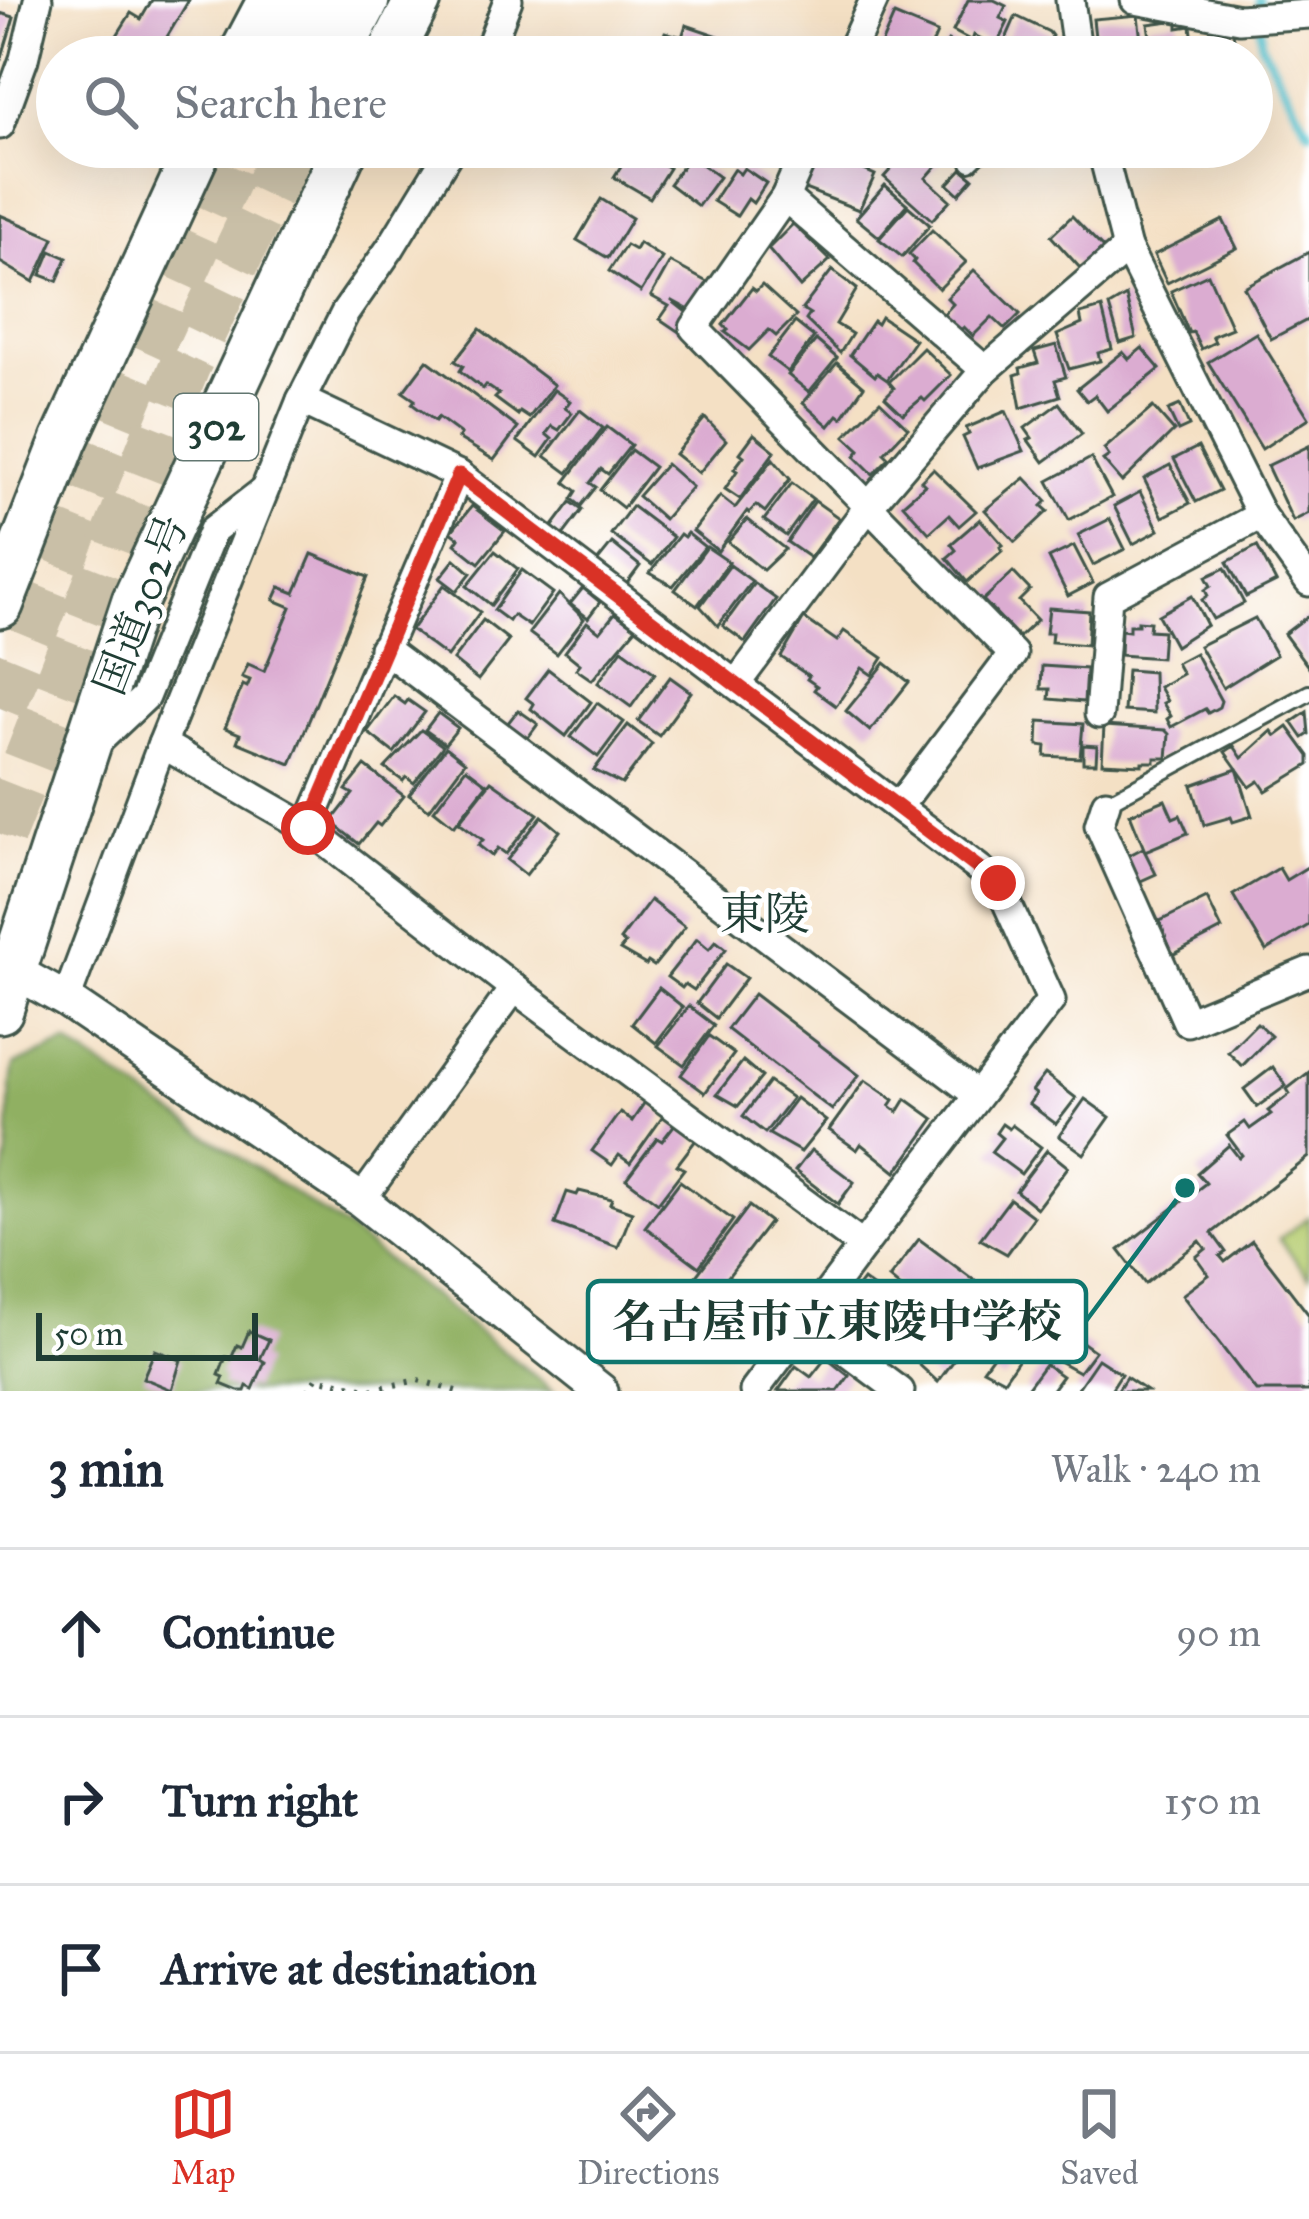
<!DOCTYPE html>
<meta charset="utf-8">
<style>
body{margin:0;font-family:"IM FELL Great Primer","Noto Serif JP",serif;background:#f6f6f7;color:#1f2937}
.scale{position:absolute;left:36px;bottom:30px;width:222px;box-sizing:border-box;padding-left:12px;border:6px solid #1f3d34;border-top:0;font-size:33px;line-height:42px;white-space:nowrap;color:#1f3d34;-webkit-text-stroke:9px #fff;paint-order:stroke}
.stop{position:absolute;width:36px;height:36px;margin:-27px;border:9px solid #d93025;border-radius:50%;background:#fff}
.stop.end{background:#d93025;border-color:#fff;box-shadow:0 3px 12px #0008}
.list{margin:0;padding:0;list-style:none}
h2{display:flex;justify-content:space-between;align-items:center;height:156px;margin:0;padding:0 48px;font-size:51px}
h2 small{font-size:39px;font-weight:400;color:#747a83}
.list li{display:grid;grid-template-columns:78px 1fr auto;gap:36px;align-items:center;box-sizing:border-box;height:168px;padding:0 48px;border-top:3px solid #e0e1e3}
.list b{display:block;font-size:45px;white-space:nowrap}
.list em{font-size:39px;font-style:normal;color:#747a83}
.icon{flex:none;width:66px;height:66px;fill:none;stroke:currentColor;stroke-width:2;stroke-linecap:round;stroke-linejoin:round}
.map{position:relative;flex:none;width:1309px;height:1391px;overflow:hidden}
.search{position:absolute;background:#fff;box-shadow:0 12px 48px #0002;left:36px;right:36px;top:36px;height:132px;display:flex;align-items:center;gap:30px;box-sizing:border-box;padding:0 42px;border-radius:66px;color:#747a83;font-size:45px}
.sheet{height:660px;background:#fff}
nav{display:flex;justify-content:space-around;align-items:center;box-sizing:border-box;height:168px;border-top:3px solid #e0e1e3;background:#fff;font-size:33px;color:#747a83}
nav a{display:grid;justify-items:center;gap:6px}
nav .on{color:#d93025}
.map>svg:first-child{display:block}
</style>
<div class="map">
<svg width="1309" height="1391" viewBox="0 0 1309 1391">
<rect width="100%" height="100%" fill="#fff"/>
<filter id="ink" filterUnits="userSpaceOnUse"><feTurbulence type="fractalNoise" baseFrequency=".00833" numOctaves="2"/><feDisplacementMap in="SourceGraphic" scale="24" xChannelSelector="R" yChannelSelector="G"/><feConvolveMatrix kernelMatrix="1 2 1 2 8 2 1 2 1" color-interpolation-filters="sRGB"/></filter>
<filter id="wash" filterUnits="userSpaceOnUse"><feTurbulence type="fractalNoise" baseFrequency=".004" numOctaves="4" result="noise"/><feDisplacementMap in="SourceGraphic" scale="48" xChannelSelector="R" yChannelSelector="G"/><feGaussianBlur stdDeviation="2.7" result="paint"/><feColorMatrix in="noise" values="0 0 0 0 0 0 0 0 0 0 0 0 0 0 0 0 0 1.4 0 .05"/><feComposite in="paint" operator="in"/></filter>
<g filter="url(#wash)">
<rect width="100%" height="100%" fill="#f4e0c4"/>
<polygon fill="#b5cc70" stroke="#6a8452" stroke-width="3" points="1309,1217 1309,1277 1279,1239"/>
<path fill="#90b062" stroke="#58764b" stroke-width="3" d="M67,1043L343,1226L554,1391H0V1186C15,1147 5,1106 14,1065Z"/>
<g fill="none" stroke-linecap="round" stroke-linejoin="round">
<polyline stroke="#56c2ce" stroke-width="9" points="1259,0 1261,44 1309,132"/>
</g>
<g id="blocks">
<g fill="#dbacd1">
<polygon points="152,0 189,0 155,57 131,57 111,45 131,13 141,19"/>
<polygon points="968,0 994,0 1006,6 1000,18 1008,22 996,46 974,35 972,41 953,31"/>
<polygon points="0,13 14,17 1,60 0,60"/>
<polygon points="894,15 937,33 927,57 912,57 881,45"/>
<polygon points="1138,15 1142,50 1097,55 1093,19"/>
<polygon points="1016,16 1049,32 1052,36 1043,57 998,57"/>
<polygon points="1178,20 1178,28 1191,26 1195,57 1153,57 1148,24"/>
<polygon points="686,25 736,42 731,57 674,57 677,49 661,44 665,32 682,37"/>
<polygon points="1232,29 1238,57 1212,57 1208,34"/>
<polygon points="948,41 978,57 940,57"/>
<polygon points="633,147 669,168 650,198 614,177"/>
<polygon points="845,147 897,147 889,162 858,148 856,152"/>
<polygon points="911,147 924,147 940,162 926,178 950,200 932,220 884,177"/>
<polygon points="1117,147 1166,147 1166,149 1119,157"/>
<polygon points="819,150 875,175 859,210 802,188"/>
<polygon points="690,156 719,177 698,206 669,184"/>
<polygon points="744,168 766,183 753,203 748,199 737,216 713,201 734,169 740,174"/>
<polygon points="962,169 973,178 959,194 948,184"/>
<polygon points="885,185 907,204 879,237 856,218"/>
<polygon points="601,199 632,218 608,258 577,240"/>
<polygon points="908,206 930,225 902,257 879,239"/>
<polygon points="0,215 54,238 34,282 0,262"/>
<polygon points="1072,216 1103,248 1081,269 1051,236"/>
<polygon points="1223,220 1237,248 1167,283 1154,255"/>
<polygon points="793,224 830,260 800,287 768,249"/>
<polygon points="932,230 966,262 939,289 913,263 915,260 909,254"/>
<polygon points="639,243 662,258 641,292 609,271 626,245 635,250"/>
<polygon points="51,251 67,258 57,281 41,275"/>
<polygon points="1309,252 1309,319 1271,339 1244,287"/>
<polygon points="670,262 709,283 693,312 671,300 690,315 679,332 660,319 669,306 651,296"/>
<polygon points="832,270 857,289 836,324 852,334 840,353 806,320 810,314 802,309"/>
<polygon points="974,270 1020,314 1005,329 992,317 973,336 964,327 958,332 942,316 953,304 947,298"/>
<polygon points="1208,274 1232,328 1212,336 1215,342 1201,349 1193,332 1189,333 1171,291"/>
<polygon points="762,285 796,316 776,336 769,330 749,350 725,332 728,330 723,325 752,288 756,291"/>
<polygon points="1126,296 1136,338 1120,343 1109,306"/>
<polygon points="1102,308 1112,349 1098,353 1100,361 1069,369 1057,335 1082,324 1080,314"/>
<polygon points="881,317 915,340 887,380 877,373 875,376 850,355 873,321 877,324"/>
<polygon points="795,322 814,337 788,372 768,357"/>
<polygon points="480,329 554,385 529,418 520,412 518,415 495,398 499,394 486,385 483,389 460,371 463,366 455,361"/>
<polygon points="1256,333 1309,418 1262,449 1208,362"/>
<polygon points="816,340 837,358 809,392 788,375"/>
<polygon points="1056,345 1066,377 1055,380 1060,396 1021,408 1015,375 1021,373 1020,368 1038,363 1034,351"/>
<polygon points="923,348 951,375 925,401 922,398 903,414 885,397 894,388 889,382"/>
<polygon points="1142,348 1160,369 1107,411 1095,395 1087,401 1077,389 1123,352 1129,359"/>
<polygon points="427,360 518,428 494,460 458,438 461,434 438,417 435,421 412,404 415,400 403,392"/>
<polygon points="837,363 864,386 842,418 838,415 829,426 803,403"/>
<polygon points="554,390 570,401 565,408 572,413 559,430 552,426 546,434 552,439 539,457 517,441"/>
<polygon points="880,401 908,428 884,453 889,458 873,474 855,456 860,450 845,436"/>
<polygon points="1059,403 1082,434 1044,462 1028,440 1032,438 1025,428"/>
<polygon points="1180,405 1189,426 1178,431 1168,410"/>
<polygon points="1153,407 1174,431 1122,482 1103,460 1109,456 1104,449"/>
<polygon points="580,410 603,428 568,473 545,456"/>
<polygon points="1006,411 1024,451 977,468 963,437 969,434 966,428"/>
<polygon points="705,418 726,440 699,473 675,454"/>
<polygon points="607,427 631,445 608,474 601,469 590,483 596,487 581,506 572,499 577,491 565,482"/>
<polygon points="754,434 775,451 740,499 725,489 737,471 734,469 744,456 740,453"/>
<polygon points="1309,446 1309,513 1293,521 1267,466"/>
<polygon points="1198,447 1220,490 1196,502 1174,459"/>
<polygon points="631,450 654,467 623,508 600,490"/>
<polygon points="1091,458 1112,497 1069,520 1048,481"/>
<polygon points="773,459 790,479 765,512 756,505 749,513 747,511 718,551 693,531 720,496 735,508"/>
<polygon points="666,464 692,487 664,519 638,496"/>
<polygon points="1170,465 1190,503 1163,517 1144,479"/>
<polygon points="933,469 976,511 959,526 949,515 929,533 903,504 925,485 921,481"/>
<polygon points="1025,478 1047,501 1042,506 1048,511 1015,542 985,510"/>
<polygon points="792,483 813,499 786,536 764,520"/>
<polygon points="1140,492 1159,530 1133,544 1114,506"/>
<polygon points="815,501 839,518 810,558 787,542"/>
<polygon points="571,502 582,510 561,538 550,530"/>
<polygon points="472,506 505,531 479,563 455,544 459,538 451,532"/>
<polygon points="632,506 673,537 652,565 611,534"/>
<polygon points="747,519 785,549 763,570 728,542"/>
<polygon points="980,519 1003,545 1000,547 1002,551 967,582 947,558 956,550 951,544"/>
<polygon points="1110,519 1125,549 1093,565 1078,535"/>
<polygon points="687,533 705,547 673,586 650,573 680,534 684,537"/>
<polygon points="612,543 640,566 625,586 596,563"/>
<polygon points="1074,546 1093,583 1068,596 1049,558"/>
<polygon points="1257,546 1276,582 1246,597 1227,562"/>
<polygon points="707,547 729,562 697,606 675,590"/>
<polygon points="495,551 518,569 491,605 467,586"/>
<polygon points="312,554 368,577 291,764 237,742 240,734 225,728 243,685 247,687 250,680 242,677 248,664 264,671 291,607 274,600 280,587 295,593"/>
<polygon points="455,559 471,573 457,591 440,578"/>
<polygon points="730,565 752,581 718,626 700,606"/>
<polygon points="1225,568 1244,603 1213,619 1202,600 1208,596 1205,590 1211,586 1206,577"/>
<polygon points="522,570 553,593 529,626 513,615 509,621 494,610"/>
<polygon points="1013,572 1030,590 1019,601 1037,620 1019,637 983,600"/>
<polygon points="754,583 776,599 745,642 723,626"/>
<polygon points="444,585 480,612 447,657 411,630"/>
<polygon points="583,588 600,602 588,618 570,604"/>
<polygon points="559,594 584,619 557,654 529,633"/>
<polygon points="1192,596 1207,625 1175,646 1158,615"/>
<polygon points="1049,608 1089,611 1087,645 1051,642 1052,633 1046,633"/>
<polygon points="615,613 636,628 592,680 576,669 580,664 565,652 587,622 600,632"/>
<polygon points="1309,615 1309,668 1284,634"/>
<polygon points="804,618 837,641 844,631 883,658 872,675 862,668 836,706 814,690 817,686 807,679 809,676 781,657"/>
<polygon points="1255,618 1276,655 1223,688 1199,646"/>
<polygon points="483,620 509,640 478,680 453,660"/>
<polygon points="1138,621 1150,622 1149,630 1163,631 1161,658 1120,655 1121,630 1129,631 1129,625 1138,625"/>
<polygon points="622,649 655,673 631,707 598,683"/>
<polygon points="1195,653 1221,701 1219,707 1208,713 1205,709 1171,727 1167,719 1171,716 1163,703 1167,701 1159,687 1182,674 1176,663"/>
<polygon points="885,663 909,682 870,731 846,711"/>
<polygon points="1042,666 1086,669 1084,702 1049,699 1050,689 1041,689"/>
<polygon points="548,669 591,702 566,736 531,709 534,704 526,698"/>
<polygon points="1127,670 1153,672 1154,713 1124,711"/>
<polygon points="670,677 691,692 659,736 638,721"/>
<polygon points="394,696 405,704 408,700 425,712 394,753 367,732"/>
<polygon points="597,703 624,722 598,757 571,737"/>
<polygon points="518,710 538,724 524,743 504,728"/>
<polygon points="1307,712 1309,734 1303,738 1292,722"/>
<polygon points="438,713 458,728 445,744 425,730"/>
<polygon points="1039,721 1083,724 1080,758 1045,756 1046,746 1038,745"/>
<polygon points="628,725 652,744 622,784 594,770"/>
<polygon points="1104,726 1165,730 1169,734 1167,758 1155,758 1155,762 1142,762 1142,765 1102,763"/>
<polygon points="1288,727 1309,756 1309,765 1266,791 1259,781 1250,787 1225,752 1234,746 1242,758 1272,731 1276,736"/>
<polygon points="421,730 443,746 414,783 406,777 403,781 385,768"/>
<polygon points="1083,745 1097,746 1096,763 1083,763"/>
<polygon points="446,747 465,762 429,810 409,795"/>
<polygon points="365,766 404,796 380,826 376,823 359,844 331,822 353,794 346,790"/>
<polygon points="466,768 487,784 454,826 434,810"/>
<polygon points="1237,769 1252,816 1233,822 1231,817 1204,825 1192,785"/>
<polygon points="491,781 538,814 506,854 498,848 492,856 478,845 483,840 459,822"/>
<polygon points="1165,800 1173,818 1180,815 1188,833 1145,851 1130,814"/>
<polygon points="542,816 560,831 526,875 507,860"/>
<polygon points="1143,848 1156,874 1136,883 1124,858"/>
<polygon points="1309,866 1309,925 1266,951 1233,895 1279,868 1286,880"/>
<polygon points="1207,898 1222,929 1172,955 1160,921"/>
<polygon points="650,900 685,927 654,966 648,962 646,965 620,950 625,944 620,940"/>
<polygon points="697,939 709,949 716,941 726,949 694,990 685,984 682,988 667,977"/>
<polygon points="726,964 746,978 716,1018 697,1003"/>
<polygon points="659,988 683,1007 656,1043 632,1024"/>
<polygon points="754,994 859,1075 832,1110 727,1029"/>
<polygon points="689,1006 714,1025 684,1065 658,1046"/>
<polygon points="1257,1023 1271,1036 1242,1066 1228,1052"/>
<polygon points="709,1036 734,1054 705,1093 681,1075"/>
<polygon points="743,1061 762,1077 738,1106 717,1094"/>
<polygon points="1273,1067 1286,1086 1257,1107 1244,1089"/>
<polygon points="1309,1072 1309,1157 1212,1233 1226,1252 1220,1256 1225,1262 1252,1241 1309,1315 1309,1391 1256,1391 1182,1295 1209,1275 1196,1257 1206,1249 1200,1241 1145,1284 1119,1250 1206,1183 1197,1173 1229,1145 1239,1158 1242,1155 1227,1135 1245,1122 1250,1129 1271,1114 1268,1111 1290,1094 1287,1089"/>
<polygon points="1045,1074 1076,1098 1056,1124 1029,1104 1036,1094 1032,1091"/>
<polygon points="865,1080 894,1100 890,1106 898,1112 906,1099 934,1119 896,1172 861,1144 857,1150 829,1130"/>
<polygon points="769,1082 792,1098 765,1133 743,1116"/>
<polygon points="796,1098 826,1121 801,1152 769,1134"/>
<polygon points="1085,1099 1110,1117 1084,1154 1059,1136"/>
<polygon points="645,1102 664,1115 630,1163 619,1155 612,1165 592,1151 620,1112 632,1121"/>
<polygon points="675,1124 696,1140 677,1165 684,1169 658,1203 626,1179 657,1138 662,1141"/>
<polygon points="1002,1124 1009,1129 1012,1125 1041,1147 1021,1174 991,1152 1002,1138 996,1133"/>
<polygon points="811,1150 854,1182 838,1204 795,1171"/>
<polygon points="1047,1150 1068,1167 1037,1208 1016,1191"/>
<polygon points="680,1181 733,1220 699,1267 645,1227"/>
<polygon points="579,1191 612,1199 610,1204 632,1212 618,1247 555,1224 567,1192 577,1195"/>
<polygon points="1010,1199 1034,1217 1007,1254 980,1239"/>
<polygon points="749,1206 770,1222 717,1291 696,1276"/>
<polygon points="919,1239 974,1280 944,1320 930,1309 928,1311 889,1278"/>
<polygon points="863,1280 895,1304 871,1335 864,1329 866,1326 842,1308"/>
<polygon points="899,1315 913,1325 917,1319 960,1352 938,1382 885,1333"/>
<polygon points="249,1331 269,1340 260,1359 265,1362 253,1389 247,1386 245,1391 238,1391 221,1384 224,1377 219,1375 226,1357 231,1359 237,1345 242,1347"/>
<polygon points="1068,1332 1095,1351 1079,1372 1050,1356"/>
<polygon points="1006,1337 1025,1350 1004,1380 983,1369"/>
<polygon points="155,1350 181,1360 172,1390 143,1378"/>
<polygon points="826,1358 849,1376 838,1391 778,1391 796,1366 811,1377"/>
<polygon points="1098,1359 1121,1374 1112,1388 1117,1391 1126,1377 1147,1391 1076,1391"/>
<polygon points="1045,1364 1062,1376 1051,1391 1025,1391"/>
</g>
</g>
</g>
<g filter="url(#ink)">
<use href="#blocks" fill-opacity="0" stroke="#3f554a" stroke-width="3"/>
<g fill="none" stroke-linecap="round" stroke-linejoin="round">
<g stroke="#c9bfa7" stroke-width="51" stroke-dasharray="51 26" stroke-linecap="butt">
<polyline points="0,708 146,353 240,147"/>
<polyline points="0,834 185,365 289,147"/>
</g>
<defs>
<g id="service">
<polyline points="970,163 987,147"/>
<polyline points="1106,803 1309,693"/>
</g>
<g id="minor">
<polyline points="1070,0 1078,57"/>
<polyline points="1135,0 1239,19 1309,14"/>
<polyline points="486,57 508,0"/>
<polyline points="848,57 874,0"/>
<polyline points="0,125 24,59 38,0"/>
<polyline points="807,147 785,197 694,328 1013,654 898,807"/>
<polyline points="1101,147 1127,248 1261,515 1309,582"/>
<polyline points="785,197 985,370"/>
<polyline points="383,648 976,1094"/>
<polyline points="736,684 868,507 985,370 1127,248"/>
<polyline points="1099,714 1108,597 1261,515"/>
<polyline points="162,744 308,828 514,988 863,1246 1051,1000 998,883 459,475 301,400 345,313 391,247 452,147"/>
<polyline points="92,747 145,697 213,530 262,492"/>
<polyline points="1106,803 1099,825 1187,1022 1309,971"/>
<polyline points="308,828 459,475"/>
<polyline points="66,1000 162,744 301,400"/>
<polyline points="361,1200 514,988"/>
<polyline points="806,1321 900,1391"/>
<polyline points="754,1391 863,1246"/>
</g>
<polyline id="tertiary" points="0,963 66,1000 361,1200 601,1391"/>
<g id="trunk">
<polyline points="241,57 271,0"/>
<polyline points="389,57 418,0"/>
<polyline points="0,605 64,441 199,147"/>
<polyline points="0,1010 135,601 345,147"/>
</g>
<g id="motorway">
<polyline points="281,57 312,0"/>
<polyline points="333,57 363,0"/>
</g>
</defs>
<use href="#service" stroke="#3f554a" stroke-width="20"/>
<use href="#minor" stroke="#3f554a" stroke-width="33"/>
<use href="#tertiary" stroke="#3f554a" stroke-width="39"/>
<use href="#trunk" stroke="#3f554a" stroke-width="51"/>
<use href="#motorway" stroke="#3f554a" stroke-width="57"/>
<polyline stroke="#3f554a" stroke-width="6" stroke-dasharray="3 9" stroke-linecap="butt" points="308,1391 316,1378 371,1390 418,1380 456,1391"/>
<use href="#service" stroke="#fff" stroke-width="14"/>
<use href="#minor" stroke="#fff" stroke-width="27"/>
<use href="#tertiary" stroke="#fff" stroke-width="33"/>
<use href="#trunk" stroke="#fff" stroke-width="45"/>
<use href="#motorway" stroke="#fff" stroke-width="51"/>
</g>
</g>
<g fill="none" stroke-linecap="round" stroke-linejoin="round" filter="url(#ink)">
<polyline stroke="#d93025" stroke-width="15" points="308,828 459,475 998,883"/>
</g>
<g text-anchor="middle" dominant-baseline="central" stroke-width="9" stroke-linejoin="round" paint-order="stroke">
<rect fill="#fff" stroke="#627771" stroke-width="3" x="174" y="394" width="84" height="66" rx="9"/>
<g font-size="39" font-weight="bold" fill="#1f3d34">
<text x="216" y="427">302</text>
</g>
<g font-size="42" fill="#1f3d34" stroke="#fff">
<text transform="translate(141 605) rotate(-69)">国道302号</text>
</g>
<g font-size="45" fill="#1f3d34" stroke="#fff">
<text x="765" y="913">東陵</text>
</g>
</g>
<path fill="none" stroke="#0f766e" stroke-width="4.5" d="M1185 1188L1086 1321"/>
<circle fill="#0f766e" stroke="#fff" stroke-width="4.5" cx="1185" cy="1188" r="12"/>
<rect fill="#fff" stroke="#0f766e" stroke-width="4.5" x="588" y="1281" width="498" height="81" rx="12"/>
<g font-size="45" text-anchor="middle" font-weight="bold" fill="#1f3d34">
<text x="837" y="1337">名古屋市立東陵中学校</text>
</g>
</svg>
<div class="scale">50 m</div>
<div class="stop" style="left:308px;top:828px"></div>
<div class="stop end" style="left:998px;top:883px"></div>
<div class="search"><svg class="icon" aria-label="search" viewBox="0 0 24 24"><circle cx="10" cy="10" r="6"/><path d="M15 15l6 6"/></svg>Search here</div>
</div>
<section class="sheet">
<h2>3 min<small>Walk · 240 m</small></h2>
<ul class="list">
<li><svg class="icon" aria-label="ahead" viewBox="0 0 24 24"><path d="M12 20V5M6 11l6-6 6 6"/></svg><div><b>Continue</b></div><em>90 m</em></li>
<li><svg class="icon" aria-label="right" viewBox="0 0 24 24"><path d="M7 20v-9h11M14 6l5 5-5 5"/></svg><div><b>Turn right</b></div><em>150 m</em></li>
<li><svg class="icon" aria-label="arrive" viewBox="0 0 24 24"><path d="M6 21V4h12l-3 4 3 4H6"/></svg><div><b>Arrive at destination</b></div></li>
</ul>
</section>
<nav>
<a class="on"><svg class="icon" aria-label="map" viewBox="0 0 24 24"><path d="M3 6l6-2 6 2 6-2v14l-6 2-6-2-6 2zM9 4v14M15 6v14"/></svg>Map</a>
<a><svg class="icon" aria-label="directions" viewBox="0 0 24 24"><path d="M12 3l9 9-9 9-9-9zM9 14v-3h6M13 9l2 2-2 2"/></svg>Directions</a>
<a><svg class="icon" aria-label="saved" viewBox="0 0 24 24"><path d="M7 4h10v16l-5-4-5 4z"/></svg>Saved</a>
</nav>
